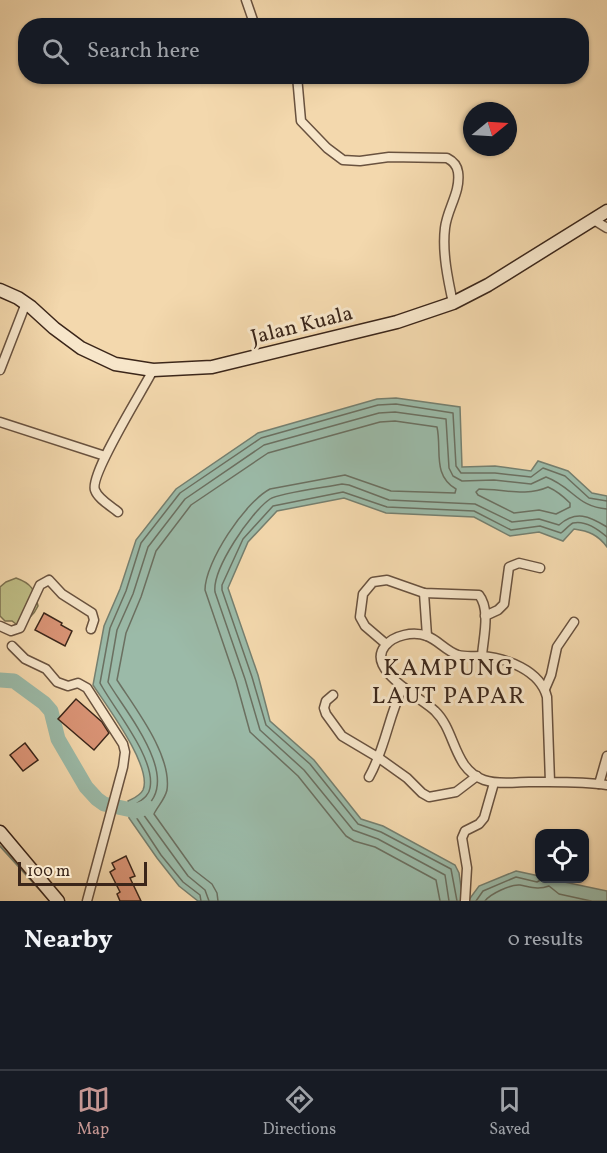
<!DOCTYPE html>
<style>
body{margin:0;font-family:Vollkorn,serif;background:#242831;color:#f1f3f6}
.controls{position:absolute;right:18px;bottom:18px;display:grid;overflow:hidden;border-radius:12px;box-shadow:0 2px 4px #0004}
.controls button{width:54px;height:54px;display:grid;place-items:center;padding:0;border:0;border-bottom:2px solid #363941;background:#171b24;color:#f1f3f6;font:30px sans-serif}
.compass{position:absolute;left:463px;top:102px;width:54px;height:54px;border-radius:50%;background:#171b24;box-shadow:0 2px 4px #0004;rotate:72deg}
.scale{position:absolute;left:18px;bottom:15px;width:129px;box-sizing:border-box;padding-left:6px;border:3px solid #3b261a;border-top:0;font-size:16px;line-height:21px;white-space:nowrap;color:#3b261a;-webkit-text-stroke:4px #f7e6ca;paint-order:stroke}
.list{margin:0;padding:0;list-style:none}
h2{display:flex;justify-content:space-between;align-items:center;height:78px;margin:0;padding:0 24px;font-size:26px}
h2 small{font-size:20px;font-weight:400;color:#9ea1a6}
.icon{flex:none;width:33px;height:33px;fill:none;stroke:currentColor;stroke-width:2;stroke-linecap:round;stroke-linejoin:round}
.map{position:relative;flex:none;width:607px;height:901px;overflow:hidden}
.search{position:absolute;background:#171b24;box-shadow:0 2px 4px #0004;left:18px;right:18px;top:18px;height:66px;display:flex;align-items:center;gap:15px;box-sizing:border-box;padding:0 21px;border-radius:24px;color:#9ea1a6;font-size:22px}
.sheet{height:168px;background:#171b24}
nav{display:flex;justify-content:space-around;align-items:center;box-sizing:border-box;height:84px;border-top:2px solid #363941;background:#171b24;font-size:16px;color:#9ea1a6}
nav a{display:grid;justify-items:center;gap:3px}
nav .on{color:#c59692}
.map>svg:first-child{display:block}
</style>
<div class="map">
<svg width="607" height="901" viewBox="0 0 607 901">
<rect width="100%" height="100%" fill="#f3d8ad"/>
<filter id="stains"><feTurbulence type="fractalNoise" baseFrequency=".00333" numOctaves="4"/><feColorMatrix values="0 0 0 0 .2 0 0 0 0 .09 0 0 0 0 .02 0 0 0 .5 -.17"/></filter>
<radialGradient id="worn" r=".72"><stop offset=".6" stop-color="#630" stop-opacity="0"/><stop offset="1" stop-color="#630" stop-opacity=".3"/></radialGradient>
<path fill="#bfbe86" stroke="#7d7250" stroke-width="1.5" d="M16,578C33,584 34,590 38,606C34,615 26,623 16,624L12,621H5L0,616V587L6,582Z"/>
<g fill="#9bbaa8" stroke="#757f6f" stroke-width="1.5">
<path d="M396,398L460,407L462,467L495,466L531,471L538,461L568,471L592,493L607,496V547C598,535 589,531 574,529L563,541L539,532L510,536L474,517L386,513L344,498L277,511L248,542L228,588L258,675L270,721L314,760L361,819L383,826L455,865L459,873L463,901H198L179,886L157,858L129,818L128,801C134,798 140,796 143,790C153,767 106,705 93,685L104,626L120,589L136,540L176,489L258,433L377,399Z"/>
<polygon points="516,871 539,876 540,878 550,879 607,891 607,901 468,901 479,886"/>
</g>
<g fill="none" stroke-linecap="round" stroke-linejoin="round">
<g stroke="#6b7061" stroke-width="1.5">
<path d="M548,487C557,491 563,496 570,503V507L556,514L539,510L514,513L478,495L476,492L479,489C503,489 526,497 548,487Z"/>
<path d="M201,901L200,895L183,882L161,855L136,817L135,805C141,800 149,796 150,788C156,758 113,708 100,683L110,628L126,591L141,543L180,493L261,438L378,405L396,404L453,413L456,466L461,473H495L531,477L543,468L565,476L589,498L607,501"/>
<path d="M209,901L205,890L188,876L143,814V809C185,780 124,710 108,682L117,630L133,594L148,547L185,499L264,445L379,413L395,412L446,419L449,468L453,476L462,481L494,480L531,484L546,477C573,487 577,507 607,509"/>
<path d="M218,901L217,893L212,884L194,870L154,814C158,806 165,799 167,790C172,755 135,708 117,680L126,633L141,597L156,551L191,505L268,453L380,422L395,421L437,427C442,450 432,475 456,489L455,493L391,491L345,475L270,489C245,502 205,562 205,590L236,681L250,732L298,776L346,836L354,841L375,847L436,880L440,901"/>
<path d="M449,901L445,875L378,839L353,830L304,770L260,730L245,679L215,592C212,569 251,512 270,499C279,493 328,487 342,484L349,485L389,500L475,504L512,522L539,519L559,525C576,510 589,516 607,527"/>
<path d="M457,901L451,869L381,832L358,824L310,764L266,725L252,677L222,590V585L243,539L273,506L343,492L387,507L474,511L511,530L540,526L561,533C564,531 569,525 573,523C585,520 599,530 607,537"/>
<polyline points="476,901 483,891 516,877 537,882 544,878"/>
<path d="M485,901C490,894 511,884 520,885C531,887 538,890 549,886L559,894L591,901"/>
</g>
<polyline stroke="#757f6f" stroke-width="2" points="0,846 50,901"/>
<polyline stroke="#9bbaa8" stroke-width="15" points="0,680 14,681 44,703 51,711 58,739 86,787 97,799 104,804 136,811 147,807"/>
</g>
<g fill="#da9476" stroke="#3b261a" stroke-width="1.5">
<polygon points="44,613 62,623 61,625 72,631 65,646 35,630"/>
<polygon points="76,699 102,722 109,733 94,750 58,719"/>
<polygon points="25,743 38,760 23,771 10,755"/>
<polygon points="126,856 135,876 130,878 141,901 120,901 117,894 120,892 110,872 115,869 112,863"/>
</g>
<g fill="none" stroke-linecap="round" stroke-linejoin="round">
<defs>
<g id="minor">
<polyline points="246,0 255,26"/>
<path d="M297,76L301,121L327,148L343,160L360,161L389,157L447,158C453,161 457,165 458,172C461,192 447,209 445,228C442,252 448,280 453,303"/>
<polyline points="594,220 607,228"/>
<polyline points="0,370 26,303"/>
<polyline points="0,422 105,456"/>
<path d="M118,512C111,506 98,499 95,490C89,475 143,390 153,370"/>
<polyline points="424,593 427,636"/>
<polyline points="485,616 498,610 504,604 509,567 519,563 540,568"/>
<polyline points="0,626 11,631 20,628 40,585 49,580 62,594 92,613 94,620 91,629"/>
<path d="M386,644L365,626L360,617L363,594L373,582L387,580L424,593L479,595C491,610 483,639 482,656"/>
<polyline points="12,646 25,659 46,669 57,682 68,686 78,683 87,688 123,744 125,752 123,767 87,901"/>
<polyline points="545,689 551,675 557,647 574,622"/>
<polyline points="333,695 326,701 324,708 326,714 342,736 379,758 407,778 422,793 429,797 456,792 477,776"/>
<path d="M369,777C386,747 388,717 403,687"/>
<path d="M550,782L547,697C540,670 506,658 481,656C473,656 466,657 458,655C446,651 438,640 427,636C413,631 394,635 385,646C365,670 422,698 435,711C456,731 453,769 484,780C498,785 514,782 529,782C555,782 582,781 607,785"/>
<polyline points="599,784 607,756"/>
<polyline points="465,901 467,868 462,838 465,831 479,824 484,818 494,783"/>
</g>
<g id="secondary">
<polyline points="0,290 18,298 31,307 54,328 81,348 115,364 153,370 212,367 397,322 453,303 488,285 607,211"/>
<polyline points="0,832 58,901"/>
</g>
</defs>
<use href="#minor" stroke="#69523f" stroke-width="11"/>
<use href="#secondary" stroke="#3b261a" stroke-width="15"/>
<use href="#minor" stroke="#f7e6ca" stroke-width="8"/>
<use href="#secondary" stroke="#f7e6ca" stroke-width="12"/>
</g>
<g text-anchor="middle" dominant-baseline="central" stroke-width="6" stroke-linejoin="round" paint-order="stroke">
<g font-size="21" fill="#3b261a" stroke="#f7e6ca">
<text transform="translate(302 326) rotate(-14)">Jalan Kuala</text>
</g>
<g font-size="24" letter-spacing="1.5" fill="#3b261a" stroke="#f7e6ca">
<text x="449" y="669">KAMPUNG<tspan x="449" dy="28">LAUT PAPAR</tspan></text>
</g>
</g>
<rect width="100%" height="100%" filter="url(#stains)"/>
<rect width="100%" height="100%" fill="url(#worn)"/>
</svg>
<div class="controls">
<button><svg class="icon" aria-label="locate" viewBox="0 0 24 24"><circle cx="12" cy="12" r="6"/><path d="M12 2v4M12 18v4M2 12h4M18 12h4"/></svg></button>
</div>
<svg class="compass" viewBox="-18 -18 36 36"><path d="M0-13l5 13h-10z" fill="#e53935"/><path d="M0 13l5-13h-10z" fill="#9ea1a6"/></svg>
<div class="scale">100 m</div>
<div class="search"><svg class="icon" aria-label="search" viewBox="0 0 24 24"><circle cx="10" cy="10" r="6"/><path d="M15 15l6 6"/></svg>Search here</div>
</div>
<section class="sheet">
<h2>Nearby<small>0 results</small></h2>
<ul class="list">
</ul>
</section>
<nav>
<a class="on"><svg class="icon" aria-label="map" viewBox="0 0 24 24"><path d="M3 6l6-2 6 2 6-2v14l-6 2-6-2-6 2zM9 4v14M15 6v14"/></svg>Map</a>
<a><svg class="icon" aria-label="directions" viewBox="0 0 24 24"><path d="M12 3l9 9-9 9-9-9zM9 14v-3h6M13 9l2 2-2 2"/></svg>Directions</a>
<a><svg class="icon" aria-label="saved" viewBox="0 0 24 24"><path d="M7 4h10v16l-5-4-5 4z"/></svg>Saved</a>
</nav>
